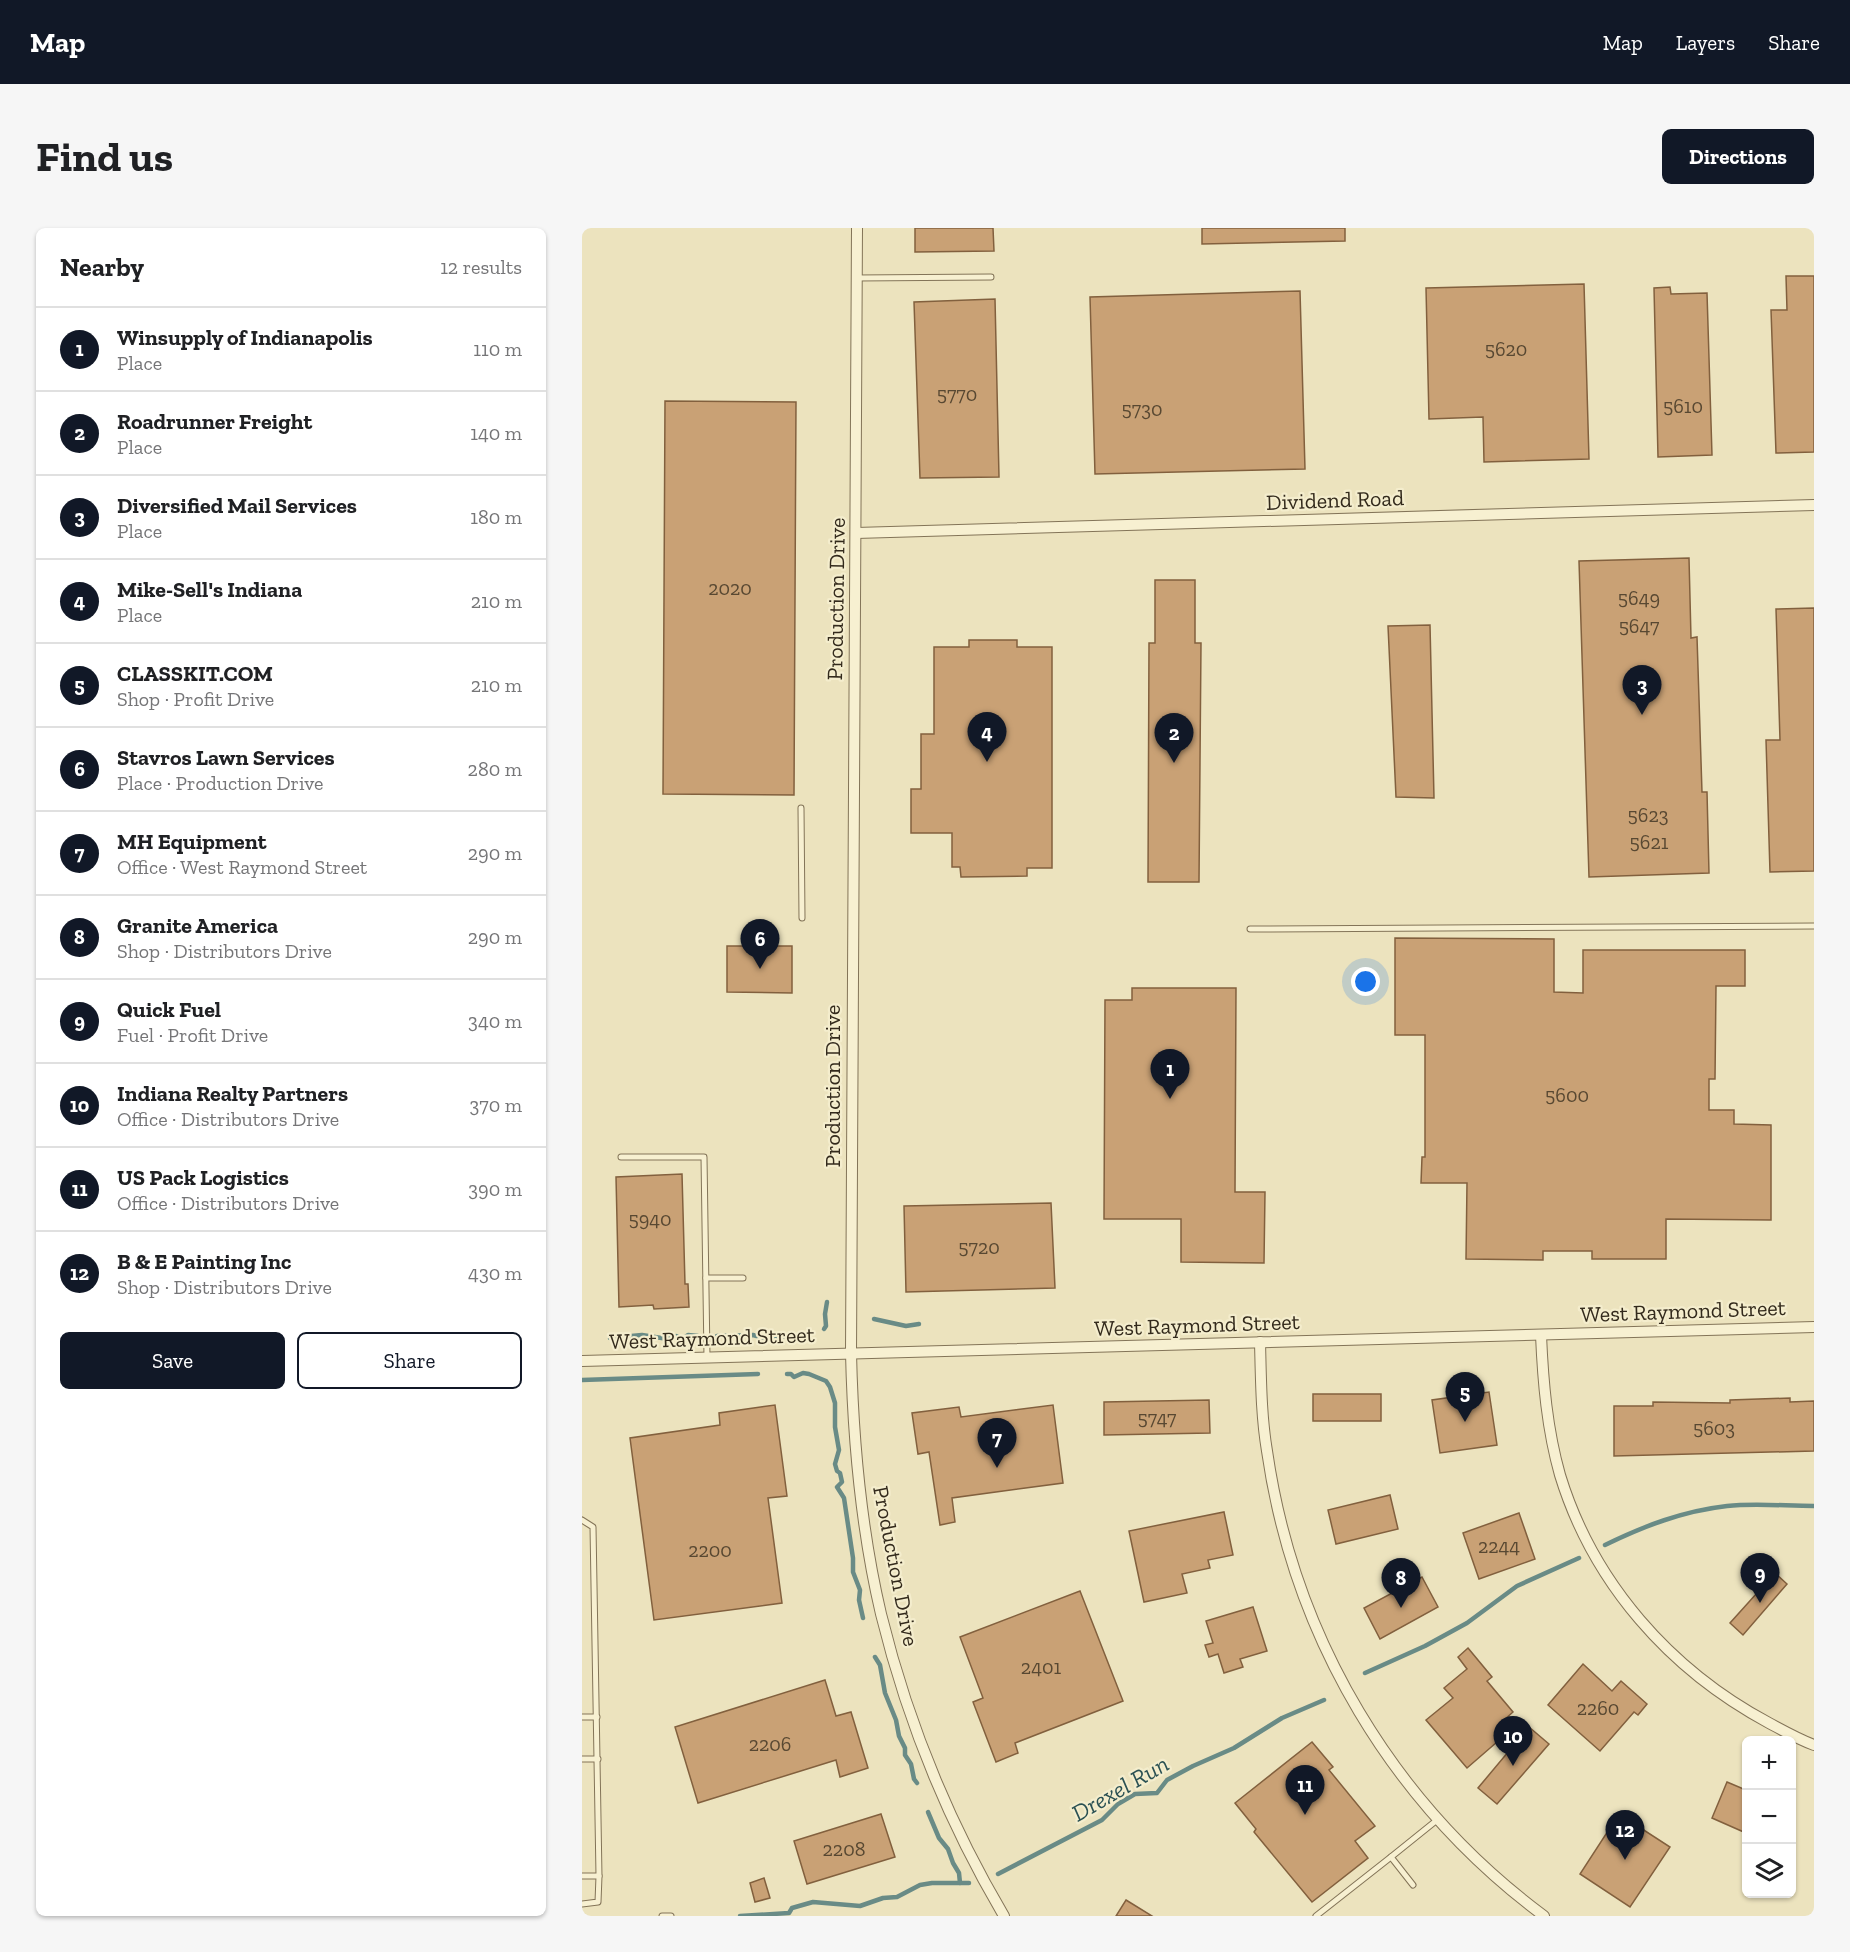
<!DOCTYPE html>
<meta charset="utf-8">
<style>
body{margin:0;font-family:"Zilla Slab",serif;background:#f6f6f6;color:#202124}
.controls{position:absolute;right:18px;bottom:18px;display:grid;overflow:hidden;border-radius:9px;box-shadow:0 2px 4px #0004}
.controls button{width:54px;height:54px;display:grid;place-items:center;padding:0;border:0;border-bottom:2px solid #e0e0e0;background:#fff;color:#202124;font:30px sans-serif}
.you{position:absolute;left:784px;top:754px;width:21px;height:21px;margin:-15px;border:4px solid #fff;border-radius:50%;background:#1a73e8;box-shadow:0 0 0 9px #1a73e833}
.badge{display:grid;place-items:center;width:39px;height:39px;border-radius:50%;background:#111827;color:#fff;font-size:20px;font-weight:700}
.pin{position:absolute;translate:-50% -50px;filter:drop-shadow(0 2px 3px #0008)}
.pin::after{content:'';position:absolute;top:32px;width:21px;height:18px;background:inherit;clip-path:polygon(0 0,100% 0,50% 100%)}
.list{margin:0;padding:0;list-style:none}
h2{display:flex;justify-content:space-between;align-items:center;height:78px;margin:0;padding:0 24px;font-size:26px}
h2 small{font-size:20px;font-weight:400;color:#757577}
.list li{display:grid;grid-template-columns:39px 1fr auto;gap:18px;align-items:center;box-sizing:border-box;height:84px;padding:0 24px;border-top:2px solid #e0e0e0}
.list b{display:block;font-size:22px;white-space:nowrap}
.list p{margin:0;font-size:20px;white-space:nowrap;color:#757577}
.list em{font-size:20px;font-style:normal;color:#757577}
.actions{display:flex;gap:12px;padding:18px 24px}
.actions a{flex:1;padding:14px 0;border:2px solid #111827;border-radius:9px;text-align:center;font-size:21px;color:#111827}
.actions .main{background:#111827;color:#fff}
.icon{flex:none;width:33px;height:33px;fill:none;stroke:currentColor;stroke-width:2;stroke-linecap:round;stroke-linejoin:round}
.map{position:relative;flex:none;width:1232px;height:1688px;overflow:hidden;border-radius:9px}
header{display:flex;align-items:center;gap:36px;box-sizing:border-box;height:84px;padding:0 30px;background:#111827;color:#fff}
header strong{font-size:28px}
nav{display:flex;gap:33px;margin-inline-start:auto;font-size:21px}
.intro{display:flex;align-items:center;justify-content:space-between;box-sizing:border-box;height:144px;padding:0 36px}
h1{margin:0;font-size:42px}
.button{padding:15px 27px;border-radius:9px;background:#111827;color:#fff;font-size:21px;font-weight:700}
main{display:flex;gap:36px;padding:0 36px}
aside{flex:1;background:#fff;border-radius:9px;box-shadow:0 2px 4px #0004}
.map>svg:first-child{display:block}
</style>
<header>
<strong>Map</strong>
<nav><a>Map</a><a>Layers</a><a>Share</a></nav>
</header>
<div class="intro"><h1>Find us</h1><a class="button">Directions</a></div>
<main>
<aside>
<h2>Nearby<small>12 results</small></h2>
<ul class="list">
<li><span class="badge">1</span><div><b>Winsupply of Indianapolis</b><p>Place</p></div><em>110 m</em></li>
<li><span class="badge">2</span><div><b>Roadrunner Freight</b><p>Place</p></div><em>140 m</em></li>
<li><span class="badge">3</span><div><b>Diversified Mail Services</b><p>Place</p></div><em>180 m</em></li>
<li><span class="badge">4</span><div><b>Mike-Sell's Indiana</b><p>Place</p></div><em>210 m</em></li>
<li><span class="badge">5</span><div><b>CLASSKIT.COM</b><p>Shop · Profit Drive</p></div><em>210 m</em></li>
<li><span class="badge">6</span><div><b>Stavros Lawn Services</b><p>Place · Production Drive</p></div><em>280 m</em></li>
<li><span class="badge">7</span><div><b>MH Equipment</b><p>Office · West Raymond Street</p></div><em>290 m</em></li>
<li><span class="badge">8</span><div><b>Granite America</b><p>Shop · Distributors Drive</p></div><em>290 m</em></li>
<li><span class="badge">9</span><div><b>Quick Fuel</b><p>Fuel · Profit Drive</p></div><em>340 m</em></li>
<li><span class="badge">10</span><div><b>Indiana Realty Partners</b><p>Office · Distributors Drive</p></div><em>370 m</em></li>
<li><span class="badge">11</span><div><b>US Pack Logistics</b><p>Office · Distributors Drive</p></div><em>390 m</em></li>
<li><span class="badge">12</span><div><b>B &amp; E Painting Inc</b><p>Shop · Distributors Drive</p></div><em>430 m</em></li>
</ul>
<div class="actions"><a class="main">Save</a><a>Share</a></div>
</aside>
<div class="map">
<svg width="1232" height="1688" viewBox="0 0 1232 1688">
<rect width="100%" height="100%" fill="#ece3be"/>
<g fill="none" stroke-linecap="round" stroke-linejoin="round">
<g stroke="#698b86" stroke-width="4.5">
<polyline points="292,1091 324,1098 337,1096"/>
<polyline points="242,1101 244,1098 243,1086 245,1074"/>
<polyline points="135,1108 171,1107 182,1110 207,1108"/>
<polyline points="28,1110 60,1107 86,1111 94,1108 101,1111 106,1107 116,1108"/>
<polyline points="205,1146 209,1146 212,1149 221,1145 227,1146 244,1153 248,1159 253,1175 253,1199 257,1222 253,1236 255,1243 258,1245 260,1254 255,1259 262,1270 271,1330 271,1344 278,1362 277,1372 281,1390"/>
<polyline points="0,1152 176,1146"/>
<path d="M1023,1317C1062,1298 1101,1283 1145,1278C1173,1275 1204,1278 1232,1278"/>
<polyline points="293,1429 298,1437 303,1465 314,1492 317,1508 323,1520 323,1527 329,1536 332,1551 335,1555"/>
<polyline points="783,1445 843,1418 885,1395 935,1358 997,1330"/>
<polyline points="346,1584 357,1610 366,1621 371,1635 377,1645 378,1655"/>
<polyline points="416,1646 520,1592 536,1576 553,1566 575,1565 585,1552 611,1538 652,1520 700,1490 742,1472"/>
<polyline points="158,1688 207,1685 210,1680 231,1674 278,1678 301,1670 315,1669 338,1657 350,1655 387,1655"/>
</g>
</g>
<g fill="#c9a175" stroke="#82603e" stroke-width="1.5">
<polygon points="333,0 411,0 412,23 333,24"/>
<polygon points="620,0 763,0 763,13 620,16"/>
<polygon points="1204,48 1232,48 1232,224 1194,225 1189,82 1205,82"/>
<polygon points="1002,56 1007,231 902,234 901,189 847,191 844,60"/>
<polygon points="1088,59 1089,66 1125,65 1130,227 1076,229 1072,60"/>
<polygon points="718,63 723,241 513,246 508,69"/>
<polygon points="413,71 417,249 338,250 332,74"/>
<polygon points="83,173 214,174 212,567 81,566"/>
<polygon points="1107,330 1109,410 1115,409 1120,564 1125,564 1127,645 1007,649 997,333"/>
<polygon points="573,352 613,352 613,415 619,415 617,654 566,654 567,415 573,415"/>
<polygon points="1232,380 1232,643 1188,644 1184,512 1198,512 1194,381"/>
<polygon points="848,397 852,570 814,569 806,398"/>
<polygon points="387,412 435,412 435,419 470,419 470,640 445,640 445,648 379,649 378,639 370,639 370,605 329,605 329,561 339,561 339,506 352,506 352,419 387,419"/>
<polygon points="813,710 972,711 972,764 1001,765 1001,722 1163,722 1163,758 1134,758 1133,851 1127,851 1127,882 1152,882 1152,896 1189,897 1189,992 1084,991 1084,1031 1010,1031 1010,1023 961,1023 961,1032 884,1031 885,955 839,955 840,929 843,929 843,807 813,807"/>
<polygon points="145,718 210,718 210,765 145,764"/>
<polygon points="550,760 654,760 653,964 683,964 682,1035 599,1034 599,991 522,991 523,772 550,772"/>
<polygon points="100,946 103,1056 106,1056 107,1079 72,1081 71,1077 37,1079 34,949"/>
<polygon points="469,975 473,1060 324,1064 322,978"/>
<polygon points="907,1164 915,1217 858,1225 850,1172"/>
<rect x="731" y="1166" width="68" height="27"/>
<polygon points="1208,1170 1208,1174 1232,1173 1232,1223 1032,1228 1032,1178 1071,1178 1071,1174 1148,1175 1148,1172"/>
<polygon points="627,1172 628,1205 522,1207 522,1174"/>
<polygon points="193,1177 205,1268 186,1270 200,1375 72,1392 48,1210 138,1197 137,1185"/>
<polygon points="471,1177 481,1255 370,1270 373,1294 358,1297 347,1224 336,1226 330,1185 377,1179 379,1189"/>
<polygon points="808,1267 816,1301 754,1316 746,1282"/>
<polygon points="642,1284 651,1327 626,1332 628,1340 600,1346 605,1365 562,1374 547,1303"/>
<polygon points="937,1285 953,1331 897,1351 881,1305"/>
<polygon points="1193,1345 1205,1356 1161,1407 1148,1395"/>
<polygon points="840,1349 856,1379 798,1411 782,1380"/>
<polygon points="498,1363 541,1473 433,1515 436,1525 414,1534 391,1474 401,1470 378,1409"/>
<polygon points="671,1379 685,1423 658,1431 661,1439 642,1445 636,1426 627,1429 623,1417 631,1415 624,1393"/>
<polygon points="886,1420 910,1449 905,1453 931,1484 922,1492 930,1501 885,1540 844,1492 871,1470 862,1460 885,1441 876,1429"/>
<polygon points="1001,1436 1030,1463 1039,1453 1065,1476 1056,1487 1052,1484 1018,1523 966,1477"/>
<polygon points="243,1452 254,1488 269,1484 286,1540 258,1549 254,1532 116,1575 93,1499"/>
<polygon points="947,1499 967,1516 915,1576 896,1560"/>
<polygon points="730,1514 751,1539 747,1542 793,1598 773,1613 786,1630 730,1674 672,1604 674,1601 653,1575"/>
<polygon points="1145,1554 1164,1562 1164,1605 1130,1590"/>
<polygon points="299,1586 313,1629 225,1656 212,1613"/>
<polygon points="1037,1586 1088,1619 1048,1679 998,1646"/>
<polygon points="182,1650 188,1670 173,1674 168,1655"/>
<polygon points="544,1672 570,1688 534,1688"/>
</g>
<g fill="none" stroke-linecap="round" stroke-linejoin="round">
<defs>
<g id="lane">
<polyline points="274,50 409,49"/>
<polyline points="219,580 220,690"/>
<polyline points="668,701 1232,698"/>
<polyline points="39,929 122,929 125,1129"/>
<polyline points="124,1050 161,1050"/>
<polyline points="0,1292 11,1299 17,1648 16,1674 0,1676"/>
<polyline points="0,1489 15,1489"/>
<polyline points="0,1531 16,1531"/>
<polyline points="0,1648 17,1648"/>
<polyline points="831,1657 809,1629 855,1592"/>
<polyline points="80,1688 89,1688"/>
<polyline points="734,1688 809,1629"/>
</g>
<g id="street">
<path d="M275,0L269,1125C271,1213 279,1301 299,1386C325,1492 367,1595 422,1688"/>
<polyline points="274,305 1232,277"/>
<path d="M959,1107C961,1154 965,1201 978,1247C1011,1355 1088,1442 1187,1495C1202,1503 1216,1511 1232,1517"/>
<path d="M678,1114C679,1151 679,1187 685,1223C712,1410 811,1576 962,1688"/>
<polyline points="0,1133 1232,1099"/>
</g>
</defs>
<use href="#lane" stroke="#837458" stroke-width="7"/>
<use href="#street" stroke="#837458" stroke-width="12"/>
<use href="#lane" stroke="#f7f0d1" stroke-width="5"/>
<use href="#street" stroke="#f7f0d1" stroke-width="10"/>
</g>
<g text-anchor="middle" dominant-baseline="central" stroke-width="4.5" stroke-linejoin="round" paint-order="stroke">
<g font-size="20" fill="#584832">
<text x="924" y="121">5620</text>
<text x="375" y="166">5770</text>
<text x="1101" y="178">5610</text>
<text x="560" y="181">5730</text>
<text x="148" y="360">2020</text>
<text x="1057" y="370">5649</text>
<text x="1057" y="398">5647</text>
<text x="1066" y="587">5623</text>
<text x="1067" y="614">5621</text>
<text x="985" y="867">5600</text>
<text x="68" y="991">5940</text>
<text x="397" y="1019">5720</text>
<text x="575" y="1190">5747</text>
<text x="1132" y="1200">5603</text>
<text x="917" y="1318">2244</text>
<text x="128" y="1322">2200</text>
<text x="459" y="1439">2401</text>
<text x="1016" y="1480">2260</text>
<text x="188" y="1516">2206</text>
<text x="262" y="1621">2208</text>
</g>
<g font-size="22" fill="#332a1c" stroke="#f4edcd">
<text transform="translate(753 272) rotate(-2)">Dividend Road</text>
<text transform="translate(254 371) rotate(-89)">Production Drive</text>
<text transform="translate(250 858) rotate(-90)">Production Drive</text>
<text transform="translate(1101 1083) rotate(-2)">West Raymond Street</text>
<text transform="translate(615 1097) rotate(-2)">West Raymond Street</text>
<text transform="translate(130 1110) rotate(-2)">West Raymond Street</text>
<text transform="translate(314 1338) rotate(79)">Production Drive</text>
</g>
<g font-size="24" font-style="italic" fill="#2b5153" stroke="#f4edcd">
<text transform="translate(538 1560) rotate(-30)">Drexel Run</text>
</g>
</g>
</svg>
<div class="controls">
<button>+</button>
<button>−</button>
<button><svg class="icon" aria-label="layers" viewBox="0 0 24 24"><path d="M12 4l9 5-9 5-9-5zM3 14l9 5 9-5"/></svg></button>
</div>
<div class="you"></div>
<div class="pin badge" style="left:588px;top:871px">1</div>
<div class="pin badge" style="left:592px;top:535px">2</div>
<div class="pin badge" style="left:1060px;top:487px">3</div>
<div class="pin badge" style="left:405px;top:534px">4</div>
<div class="pin badge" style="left:883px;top:1194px">5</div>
<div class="pin badge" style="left:178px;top:741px">6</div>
<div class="pin badge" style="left:415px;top:1240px">7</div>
<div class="pin badge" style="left:819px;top:1380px">8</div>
<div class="pin badge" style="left:1178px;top:1375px">9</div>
<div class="pin badge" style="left:931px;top:1538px">10</div>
<div class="pin badge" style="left:723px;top:1587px">11</div>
<div class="pin badge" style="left:1043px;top:1632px">12</div>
</div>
</main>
